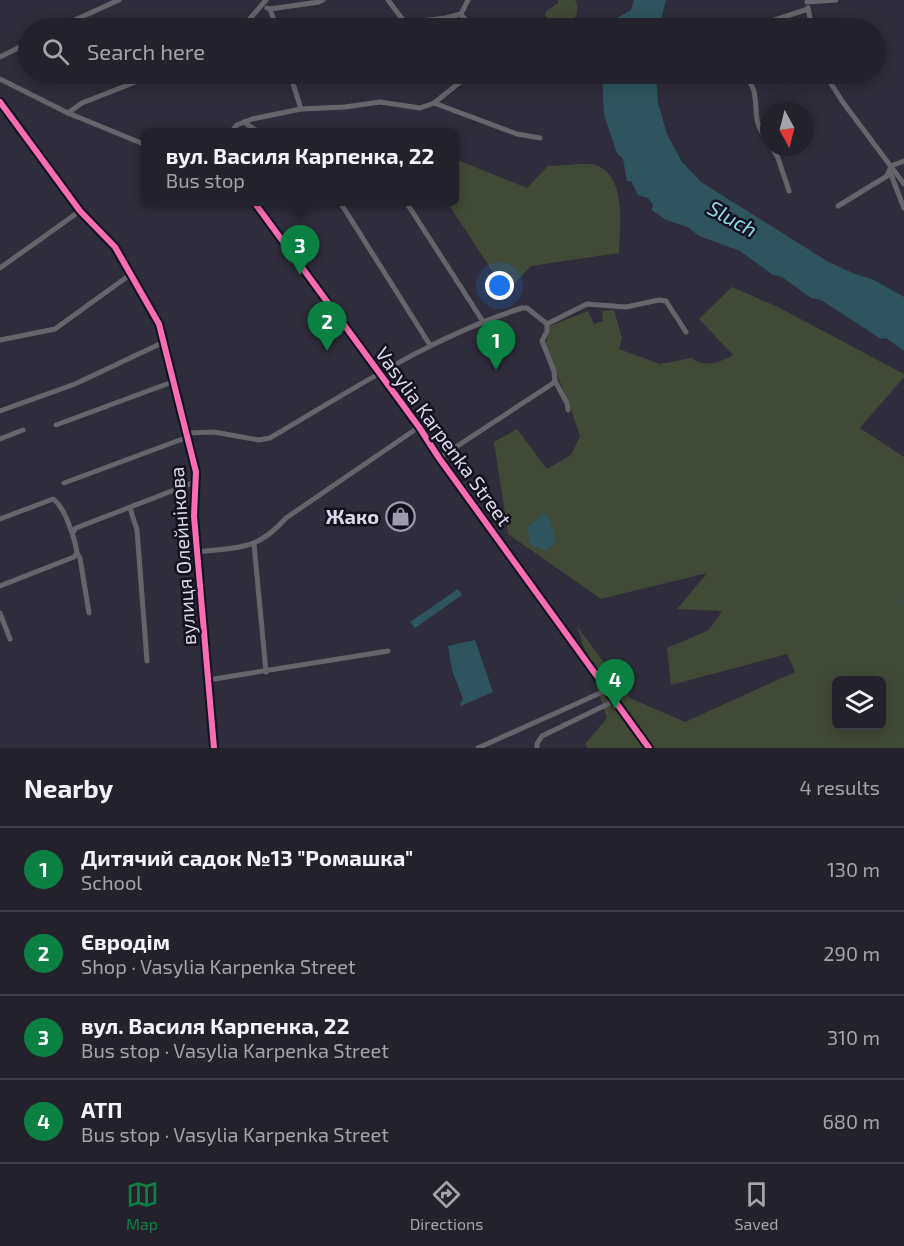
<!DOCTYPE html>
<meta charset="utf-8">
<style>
body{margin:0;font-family:"Exo 2",sans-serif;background:#2f2e38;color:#f1f3f6}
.controls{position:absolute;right:18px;bottom:18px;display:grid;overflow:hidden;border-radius:9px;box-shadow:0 3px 15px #0003}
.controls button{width:54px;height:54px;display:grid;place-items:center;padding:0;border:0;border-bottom:2px solid #403e48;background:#23212c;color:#f1f3f6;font:30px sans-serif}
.compass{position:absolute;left:760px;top:102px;width:54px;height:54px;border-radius:50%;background:#23212c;box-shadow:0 3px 15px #0003;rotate:173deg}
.you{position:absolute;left:500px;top:286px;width:21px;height:21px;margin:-15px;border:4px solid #fff;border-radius:50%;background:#1a73e8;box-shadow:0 0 0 9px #1a73e833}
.badge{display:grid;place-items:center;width:39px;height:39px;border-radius:50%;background:#0b8043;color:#fff;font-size:20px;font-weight:700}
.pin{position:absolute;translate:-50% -50px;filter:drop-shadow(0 2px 3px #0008)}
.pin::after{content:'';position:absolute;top:32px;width:21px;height:18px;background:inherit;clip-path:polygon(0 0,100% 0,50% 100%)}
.popup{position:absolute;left:141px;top:128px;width:318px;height:78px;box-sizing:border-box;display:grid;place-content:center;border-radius:9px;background:#23212c;filter:drop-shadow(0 2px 4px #0005);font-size:20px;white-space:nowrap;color:#a3a3a9}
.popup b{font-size:22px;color:#f1f3f6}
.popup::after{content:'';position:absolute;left:50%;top:100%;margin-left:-12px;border:12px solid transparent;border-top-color:#23212c}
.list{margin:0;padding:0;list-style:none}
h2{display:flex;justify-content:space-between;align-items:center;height:78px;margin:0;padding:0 24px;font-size:26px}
h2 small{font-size:20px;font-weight:400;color:#a3a3a9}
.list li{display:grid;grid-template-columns:39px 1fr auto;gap:18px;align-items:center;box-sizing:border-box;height:84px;padding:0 24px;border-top:2px solid #403e48}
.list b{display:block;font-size:22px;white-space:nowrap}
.list p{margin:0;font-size:20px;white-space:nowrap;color:#a3a3a9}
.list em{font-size:20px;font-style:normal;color:#a3a3a9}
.icon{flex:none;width:33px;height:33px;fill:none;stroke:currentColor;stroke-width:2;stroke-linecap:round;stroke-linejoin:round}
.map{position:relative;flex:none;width:904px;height:748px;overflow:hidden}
.search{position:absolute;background:#23212c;box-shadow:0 3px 15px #0003;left:18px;right:18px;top:18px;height:66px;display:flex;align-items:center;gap:15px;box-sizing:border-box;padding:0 21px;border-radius:33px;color:#a3a3a9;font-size:22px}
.sheet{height:414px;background:#23212c}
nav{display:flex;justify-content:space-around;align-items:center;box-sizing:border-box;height:84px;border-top:2px solid #403e48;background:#23212c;font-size:16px;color:#a3a3a9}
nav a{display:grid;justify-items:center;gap:3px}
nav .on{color:#0b8043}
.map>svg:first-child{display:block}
</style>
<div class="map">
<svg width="904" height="748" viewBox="0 0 904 748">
<rect width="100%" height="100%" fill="#2f2c3b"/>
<g fill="#414937" fill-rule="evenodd">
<path d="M558,0H575C580,8 576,18 571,25H560L545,16V12L558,3Z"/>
<path d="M455,159L527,188L548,166C558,166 586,162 595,165C627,174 620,228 619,253L531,266L506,292L447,202H454Z"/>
<path d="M732,287L778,307L904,374V377L860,428L904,457V748H588L585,744L607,718L577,626L630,698L685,722L795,672L787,654L671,685L667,648L709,630L722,611L677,609L707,573L601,599L508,534L494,442L517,429L547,469L571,455L580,436L566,396L545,346L550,326L588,311L594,324L603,321L602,311L614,310L622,338L619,349L660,364L691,358C705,368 719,363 733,355L699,319ZM836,680H882V726H836Z"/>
</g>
<g fill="#2e555d">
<polygon points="634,0 666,0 659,28 610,28 615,19 631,10"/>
<polygon points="602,74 656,74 658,103 667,134 682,162 701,182 827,261 855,274 872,279 904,297 904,351 886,338 881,339 821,300 811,298 782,277 773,275 740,251 699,236 688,227 666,220 652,210 653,205 648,198 638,195 632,182 627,181 623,159 617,153 604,115"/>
<polygon points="545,513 551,524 556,543 545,551 538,547 534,547 528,540 530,535 526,528"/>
<polygon points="458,589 462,595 415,628 410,622"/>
<polygon points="475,640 493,692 461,706 460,703 463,699 452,670 448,646"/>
</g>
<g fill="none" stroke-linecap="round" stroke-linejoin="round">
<polyline stroke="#2e555d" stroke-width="1.5" points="895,605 904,595"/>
<g stroke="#65646b" stroke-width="5">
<polyline points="388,0 409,28"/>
<polyline points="807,2 836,0"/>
<polyline points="267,8 270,9 277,28"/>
<polyline points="808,8 812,28"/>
<polyline points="270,9 319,2 323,0"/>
<polyline points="461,14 471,28"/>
<polyline points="405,23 446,18 461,14 468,0"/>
<polyline points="57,28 119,0"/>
<polyline points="242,28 266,0"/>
<polyline points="750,28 808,9"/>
<polyline points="0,57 28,43"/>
<polyline points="290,74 301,109"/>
<path d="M745,74C748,79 752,85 754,91C759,115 751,120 769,142"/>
<polyline points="825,74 842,101 904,184"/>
<polyline points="0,79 68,113 146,145"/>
<polyline points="0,102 80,211 115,247 159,324 196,472 194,516 214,748"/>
<polyline points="434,103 517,134 540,138"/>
<polyline points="68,113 82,103 156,74"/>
<polyline points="244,122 258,132"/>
<polyline points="231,132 237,125 252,119 301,109 345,107 380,102 420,108 434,103 459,83 477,74"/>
<polyline points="772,147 778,158 789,191"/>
<polyline points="890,172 904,208"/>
<polyline points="254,202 419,427 439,458 649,748"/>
<polyline points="340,202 430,345"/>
<polyline points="406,202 484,323"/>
<polyline points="838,206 887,176 891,166 904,161"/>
<polyline points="0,268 80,211"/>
<polyline points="547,324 547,331 542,341 554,371 555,381"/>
<polyline points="0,340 55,329 131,274"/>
<polyline points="0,411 75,384 164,342"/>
<polyline points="56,425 175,381"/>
<path d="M187,433L214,432L259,440L270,438C352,390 431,337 522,308H527L547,324L587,304L626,307L659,300L666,301L686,332"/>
<polyline points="0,439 23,430"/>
<polyline points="439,458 552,384 555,381 567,403 568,410"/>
<polyline points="64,483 188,437"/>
<polyline points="130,508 137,530 147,661"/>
<path d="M0,519L53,499C65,507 75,539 77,553L74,557L0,586"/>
<polyline points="73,532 76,528 195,482"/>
<polyline points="254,544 266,672"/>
<path d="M198,552C239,547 257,551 286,518L419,427"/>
<polyline points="77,553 80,558 89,613"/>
<polyline points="0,613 10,639"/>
<polyline points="208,680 388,651"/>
<polyline points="478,748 607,690"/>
<polyline points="537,748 537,744 542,736 614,701"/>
</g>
<defs>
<g id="cycleway">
<polyline points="0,102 80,211 115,247 159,324 196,472 194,516 214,748"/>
<polyline points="254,202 419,427 439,458 649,748"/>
</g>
</defs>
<use href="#cycleway" stroke="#13111d" stroke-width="10"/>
<use href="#cycleway" stroke="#f96db3" stroke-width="6"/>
</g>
<defs>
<symbol id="shop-ring" viewBox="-11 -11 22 22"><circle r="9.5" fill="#13111d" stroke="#9e9bac" stroke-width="1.5"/><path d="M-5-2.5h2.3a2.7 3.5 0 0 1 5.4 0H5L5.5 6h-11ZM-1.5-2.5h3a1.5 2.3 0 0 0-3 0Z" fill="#9e9bac"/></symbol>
</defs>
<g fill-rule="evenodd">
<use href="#shop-ring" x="384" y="500" width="33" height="33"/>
</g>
<g text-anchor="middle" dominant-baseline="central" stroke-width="5" stroke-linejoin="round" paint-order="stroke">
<g font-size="20" fill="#dad7e9" stroke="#13111d">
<text transform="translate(444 436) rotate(54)">Vasylia Karpenka Street</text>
<text transform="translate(182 556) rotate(-94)">вулиця Олейнікова</text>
</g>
<g font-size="20" font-weight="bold" fill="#dad7e9" stroke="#13111d" text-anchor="end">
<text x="379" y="516">Жако</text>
</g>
<g font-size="21" font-style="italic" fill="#8ddbe7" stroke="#13111d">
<text transform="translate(733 218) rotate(29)">Sluch</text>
</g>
</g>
</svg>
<div class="controls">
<button><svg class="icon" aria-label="layers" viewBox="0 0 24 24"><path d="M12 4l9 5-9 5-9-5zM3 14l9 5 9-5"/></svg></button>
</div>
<svg class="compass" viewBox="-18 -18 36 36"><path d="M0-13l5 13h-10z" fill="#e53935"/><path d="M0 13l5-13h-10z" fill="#a3a3a9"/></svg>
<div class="you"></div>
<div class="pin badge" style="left:496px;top:370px">1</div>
<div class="pin badge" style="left:327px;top:351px">2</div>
<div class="pin badge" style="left:300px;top:275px">3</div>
<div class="popup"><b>вул. Василя Карпенка, 22</b>Bus stop</div>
<div class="pin badge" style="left:615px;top:709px">4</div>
<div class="search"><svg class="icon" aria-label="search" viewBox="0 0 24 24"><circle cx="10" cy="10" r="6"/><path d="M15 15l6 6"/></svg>Search here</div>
</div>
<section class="sheet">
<h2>Nearby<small>4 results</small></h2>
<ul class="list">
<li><span class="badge">1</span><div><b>Дитячий садок №13 &quot;Ромашка&quot;</b><p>School</p></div><em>130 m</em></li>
<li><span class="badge">2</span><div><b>Євродім</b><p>Shop · Vasylia Karpenka Street</p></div><em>290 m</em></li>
<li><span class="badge">3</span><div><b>вул. Василя Карпенка, 22</b><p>Bus stop · Vasylia Karpenka Street</p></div><em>310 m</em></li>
<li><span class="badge">4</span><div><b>АТП</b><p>Bus stop · Vasylia Karpenka Street</p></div><em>680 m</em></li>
</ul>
</section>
<nav>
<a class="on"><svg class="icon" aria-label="map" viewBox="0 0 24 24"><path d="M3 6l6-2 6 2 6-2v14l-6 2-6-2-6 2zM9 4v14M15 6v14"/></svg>Map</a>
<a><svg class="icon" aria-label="directions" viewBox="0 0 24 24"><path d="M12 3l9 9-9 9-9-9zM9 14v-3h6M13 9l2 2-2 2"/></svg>Directions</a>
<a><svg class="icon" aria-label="saved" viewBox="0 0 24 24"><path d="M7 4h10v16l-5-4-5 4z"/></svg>Saved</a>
</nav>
